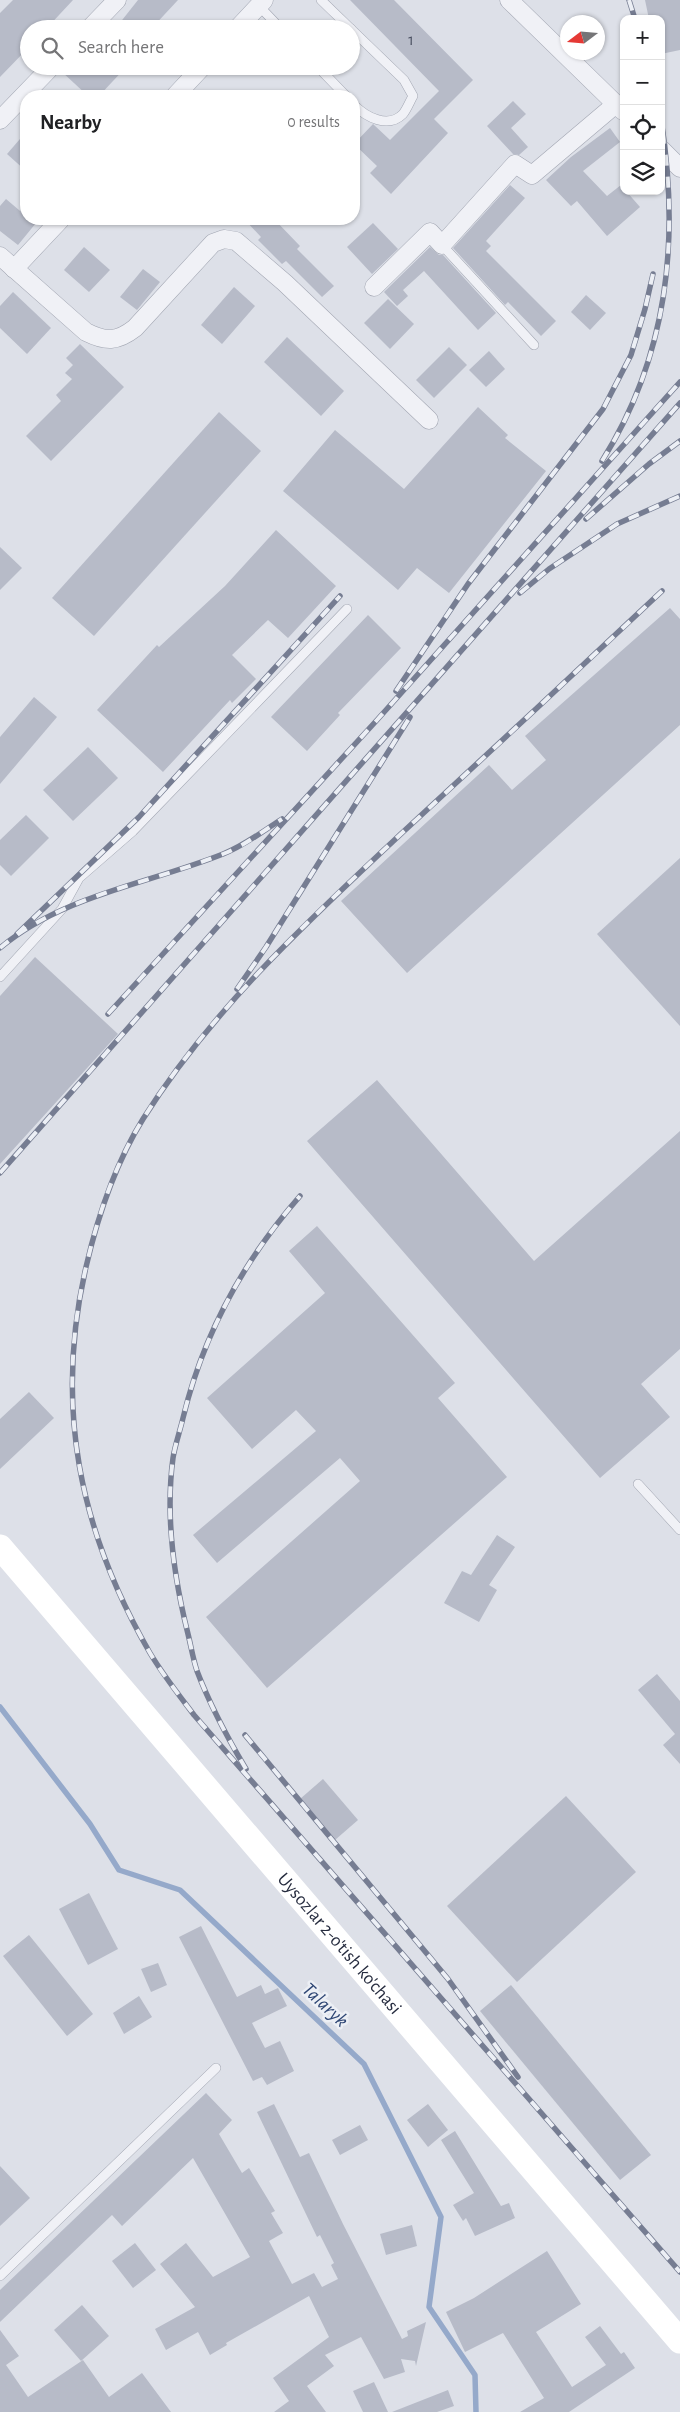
<!DOCTYPE html>
<meta charset="utf-8">
<style>
body{margin:0;font-family:"Alegreya Sans",sans-serif;background:#f6f6f6;color:#202124}
.controls{position:absolute;right:15px;top:15px;display:grid;overflow:hidden;border-radius:10px;box-shadow:0 1px 4px #0004}
.controls button{width:45px;height:45px;display:grid;place-items:center;padding:0;border:0;border-bottom:1px solid #e0e0e0;background:#fff;color:#202124;font:25px sans-serif}
.compass{position:absolute;left:560px;top:15px;width:45px;height:45px;border-radius:50%;background:#fff;box-shadow:0 1px 4px #0004;rotate:254deg}
.list{margin:0;padding:0;list-style:none}
h2{display:flex;justify-content:space-between;align-items:center;height:65px;margin:0;padding:0 20px;font-size:21px}
h2 small{font-size:16px;font-weight:400;color:#757577}
.icon{flex:none;width:28px;height:28px;fill:none;stroke:currentColor;stroke-width:2;stroke-linecap:round;stroke-linejoin:round}
.map{position:relative;flex:none;width:680px;height:2412px;overflow:hidden}
.search{position:absolute;background:#fff;box-shadow:0 1px 4px #0004;left:20px;top:20px;width:340px;height:55px;display:flex;align-items:center;gap:12px;box-sizing:border-box;padding:0 18px;border-radius:28px;color:#757577;font-size:19px}
.panel{position:absolute;background:#fff;box-shadow:0 1px 4px #0004;left:20px;top:90px;width:340px;height:135px;border-radius:20px}
.map>svg:first-child{display:block}
</style>
<div class="map">
<svg width="680" height="2412" viewBox="0 0 680 2412">
<rect width="100%" height="100%" fill="#dde0e8"/>
<g fill="none" stroke-linecap="round" stroke-linejoin="round">
<polyline stroke="#95a9ca" stroke-width="5.5" points="0,1707 90,1824 119,1870 180,1890 364,2064 441,2217 429,2307 475,2375 476,2412"/>
</g>
<g fill="#b7bbc8">
<polygon points="13,0 73,0 46,29 29,29 29,47 0,77 0,13"/>
<polygon points="138,0 178,0 151,29 115,29"/>
<polygon points="350,0 394,0 473,80 434,119 448,133 391,194 370,173 377,166 354,144 373,124 390,140 439,91"/>
<polygon points="645,0 680,0 680,50 661,54 661,19 649,19"/>
<polygon points="62,66 127,66 99,96 88,96 61,71"/>
<polygon points="513,101 526,114 511,128 528,147 519,155 513,154 487,126"/>
<polygon points="610,128 620,142 583,171 607,196 621,185 624,191 626,191 640,207 607,236 577,201 571,206 546,180 571,157"/>
<polygon points="26,132 26,171 7,154"/>
<polygon points="510,185 525,198 486,241 491,246 486,251 556,321 541,336 508,302 505,305 453,248"/>
<polygon points="6,199 26,216 26,219 36,223 18,245 0,231 0,206"/>
<polygon points="244,219 274,219 300,246 297,249 334,286 322,297 286,261 282,264 258,240 261,237"/>
<polygon points="373,223 398,249 372,274 347,247"/>
<polygon points="84,247 110,270 89,292 64,270"/>
<polygon points="430,247 439,255 443,255 496,313 478,330 424,271 403,290 408,296 397,306 384,292"/>
<polygon points="143,269 160,282 137,310 120,297"/>
<polygon points="234,287 255,306 222,344 201,325"/>
<polygon points="13,292 51,328 27,354 0,328 0,306"/>
<polygon points="586,295 606,313 590,330 571,312"/>
<polygon points="388,299 414,324 390,349 364,323"/>
<polygon points="287,337 344,391 321,416 264,362"/>
<polygon points="80,344 124,387 51,461 26,436 61,401 56,395 72,379 65,373 73,365 66,358"/>
<polygon points="449,347 467,365 434,398 416,380"/>
<polygon points="489,351 505,369 486,387 469,370"/>
<polygon points="478,407 508,435 505,438 546,471 449,593 417,568 398,590 283,491 335,430 404,489"/>
<polygon points="219,412 261,451 94,636 52,598"/>
<polygon points="276,530 336,586 288,638 268,620 232,655 256,679 232,703 230,700 163,772 97,710 157,645 159,647 225,586"/>
<polygon points="0,547 22,568 0,590"/>
<polygon points="670,608 680,619 680,725 407,973 341,901 489,765 512,790 546,760 525,736"/>
<polygon points="368,615 401,648 338,713 340,715 307,751 271,717"/>
<polygon points="34,697 57,717 0,784 0,737"/>
<polygon points="88,747 118,778 73,821 43,790"/>
<polygon points="26,815 49,838 11,876 0,865 0,840"/>
<polygon points="680,858 680,1026 597,934"/>
<polygon points="35,957 118,1034 0,1164 0,996"/>
<polygon points="377,1080 534,1261 680,1131 680,1349 641,1384 670,1417 600,1478 307,1141"/>
<polygon points="317,1226 455,1383 438,1398 507,1477 267,1688 206,1617 360,1481 340,1458 217,1563 193,1535 316,1431 296,1410 252,1449 207,1398 325,1293 289,1251"/>
<polygon points="29,1392 54,1418 0,1469 0,1419"/>
<polygon points="497,1535 515,1547 489,1585 497,1590 479,1622 444,1603 462,1571 471,1575"/>
<polygon points="657,1674 680,1701 680,1764 663,1745 675,1734 638,1690"/>
<polygon points="323,1779 358,1820 335,1840 300,1799"/>
<polygon points="566,1796 636,1872 517,1982 447,1906"/>
<polygon points="89,1893 118,1949 88,1965 59,1909"/>
<polygon points="201,1926 237,1997 261,1985 265,1994 278,1988 287,2006 252,2023 265,2048 280,2041 294,2071 267,2085 262,2077 253,2081 179,1937"/>
<polygon points="29,1935 93,2014 67,2036 3,1956"/>
<polygon points="158,1963 167,1985 151,1992 141,1969"/>
<polygon points="511,1985 651,2155 620,2180 480,2011"/>
<polygon points="139,1996 152,2017 124,2034 113,2013"/>
<polygon points="206,2093 232,2120 219,2134 242,2173 249,2168 275,2211 271,2213 283,2233 269,2241 292,2284 314,2273 322,2287 338,2279 331,2265 334,2263 320,2235 317,2237 257,2112 274,2104 300,2157 309,2153 343,2224 402,2339 408,2336 407,2331 426,2322 416,2366 415,2361 401,2359 405,2372 384,2379 361,2337 325,2355 334,2366 307,2386 326,2412 274,2412 289,2401 273,2378 329,2337 309,2296 226,2343 227,2345 210,2355 198,2332 166,2350 155,2329 195,2307 160,2264 186,2243 213,2277 250,2257 193,2158 122,2226 112,2215 0,2322 0,2290"/>
<polygon points="428,2104 448,2130 428,2147 407,2120"/>
<polygon points="360,2125 368,2140 340,2155 332,2140"/>
<polygon points="455,2131 501,2206 509,2203 515,2218 475,2236 466,2218 463,2221 453,2205 474,2193 441,2140"/>
<polygon points="0,2166 30,2198 0,2226"/>
<polygon points="412,2225 417,2246 386,2255 380,2234"/>
<polygon points="135,2243 156,2270 133,2288 112,2261"/>
<polygon points="547,2251 581,2304 536,2332 572,2387 606,2365 585,2337 600,2326 621,2354 624,2352 635,2368 569,2412 520,2412 544,2398 503,2333 465,2352 446,2312 474,2298"/>
<polygon points="82,2305 109,2336 81,2361 54,2330"/>
<polygon points="0,2330 19,2356 6,2365 28,2397 83,2360 109,2397 142,2373 171,2412 0,2412"/>
<polygon points="374,2382 388,2412 363,2412 353,2391"/>
<polygon points="448,2390 454,2406 437,2412 392,2412"/>
</g>
<g fill="none" stroke-linecap="round" stroke-linejoin="round">
<defs>
<g id="lane">
<polyline points="321,0 351,29"/>
<polyline points="259,6 281,29"/>
<path d="M351,29L404,80L413,96C410,101 407,109 403,114C388,129 366,117 354,105"/>
<polyline points="317,66 346,96"/>
<polyline points="442,245 534,345"/>
<polyline points="0,977 62,909 79,878 133,831 347,609"/>
<polyline points="638,1484 680,1530"/>
<polyline points="0,2276 216,2068"/>
</g>
<g id="street">
<polyline points="509,0 623,111"/>
<polyline points="89,29 117,0"/>
<polyline points="237,29 264,0"/>
<polyline points="175,96 203,66"/>
<polyline points="0,120 52,66"/>
<polyline points="661,149 680,168"/>
<path d="M0,256L86,332C106,342 117,342 135,328L213,243L224,239L236,241L285,283L429,420"/>
<polyline points="14,269 61,219"/>
<polyline points="374,287 430,232 442,245 515,164 532,175 616,104"/>
</g>
</defs>
<use href="#lane" stroke="#a2a6b2" stroke-width="10"/>
<use href="#street" stroke="#a2a6b2" stroke-width="19"/>
<use href="#lane" stroke="#f0f1f6" stroke-width="9"/>
<use href="#street" stroke="#f0f1f6" stroke-width="18"/>
<path stroke="#fff" stroke-width="25" id="s1" d="M0,1547L680,2341"/>
<defs>
<g id="rail">
<polyline points="629,0 635,19"/>
<path d="M602,461C668,356 680,240 661,119"/>
<polyline points="586,519 649,464 680,441"/>
<path d="M662,591C576,672 490,752 403,832C309,920 212,1009 143,1119C115,1164 98,1215 86,1267C54,1406 79,1530 150,1653C163,1675 179,1695 194,1715L680,2272"/>
<polyline points="520,593 549,569 617,524 680,496"/>
<polyline points="396,691 468,584 603,409 631,355 645,309 653,274"/>
<polyline points="17,934 139,817 340,596"/>
<path d="M0,948C63,895 148,884 223,854C244,846 263,831 282,819"/>
<polyline points="237,989 266,947 410,717"/>
<polyline points="108,1014 377,720 680,382"/>
<polyline points="0,1173 680,403"/>
<polyline points="245,1735 448,1979 518,2077"/>
<path d="M246,1769C227,1737 210,1705 197,1671C193,1659 191,1646 188,1634C174,1578 165,1517 173,1458C175,1445 180,1431 183,1418C203,1335 244,1260 300,1196"/>
</g>
</defs>
<use href="#rail" stroke="#767d92" stroke-width="5.5"/>
<use href="#rail" stroke="#eceff5" stroke-width="4" stroke-dasharray="11" stroke-linecap="butt"/>
</g>
<g text-anchor="middle" dominant-baseline="central" stroke-width="5" stroke-linejoin="round" paint-order="stroke">
<g font-size="16" fill="#4a5061">
<text x="411" y="40">1</text>
</g>
<g font-size="19" fill="#262c3f" stroke="#eceff5">
<text stroke="none"><textPath href="#s1" startOffset="522">Uysozlar 2-o'tish ko'chasi</textPath></text>
</g>
<g font-size="20" font-style="italic" fill="#2e4674" stroke="#eceff5">
<text transform="translate(325 2005) rotate(43)">Talaryk</text>
</g>
</g>
</svg>
<div class="controls">
<button>+</button>
<button>−</button>
<button><svg class="icon" aria-label="locate" viewBox="0 0 24 24"><circle cx="12" cy="12" r="6"/><path d="M12 2v4M12 18v4M2 12h4M18 12h4"/></svg></button>
<button><svg class="icon" aria-label="layers" viewBox="0 0 24 24"><path d="M12 4l9 5-9 5-9-5zM3 14l9 5 9-5"/></svg></button>
</div>
<svg class="compass" viewBox="-18 -18 36 36"><path d="M0-13l5 13h-10z" fill="#e53935"/><path d="M0 13l5-13h-10z" fill="#757577"/></svg>
<div class="search"><svg class="icon" aria-label="search" viewBox="0 0 24 24"><circle cx="10" cy="10" r="6"/><path d="M15 15l6 6"/></svg>Search here</div>
<section class="panel">
<h2>Nearby<small>0 results</small></h2>
<ul class="list">
</ul>
</section>
</div>
